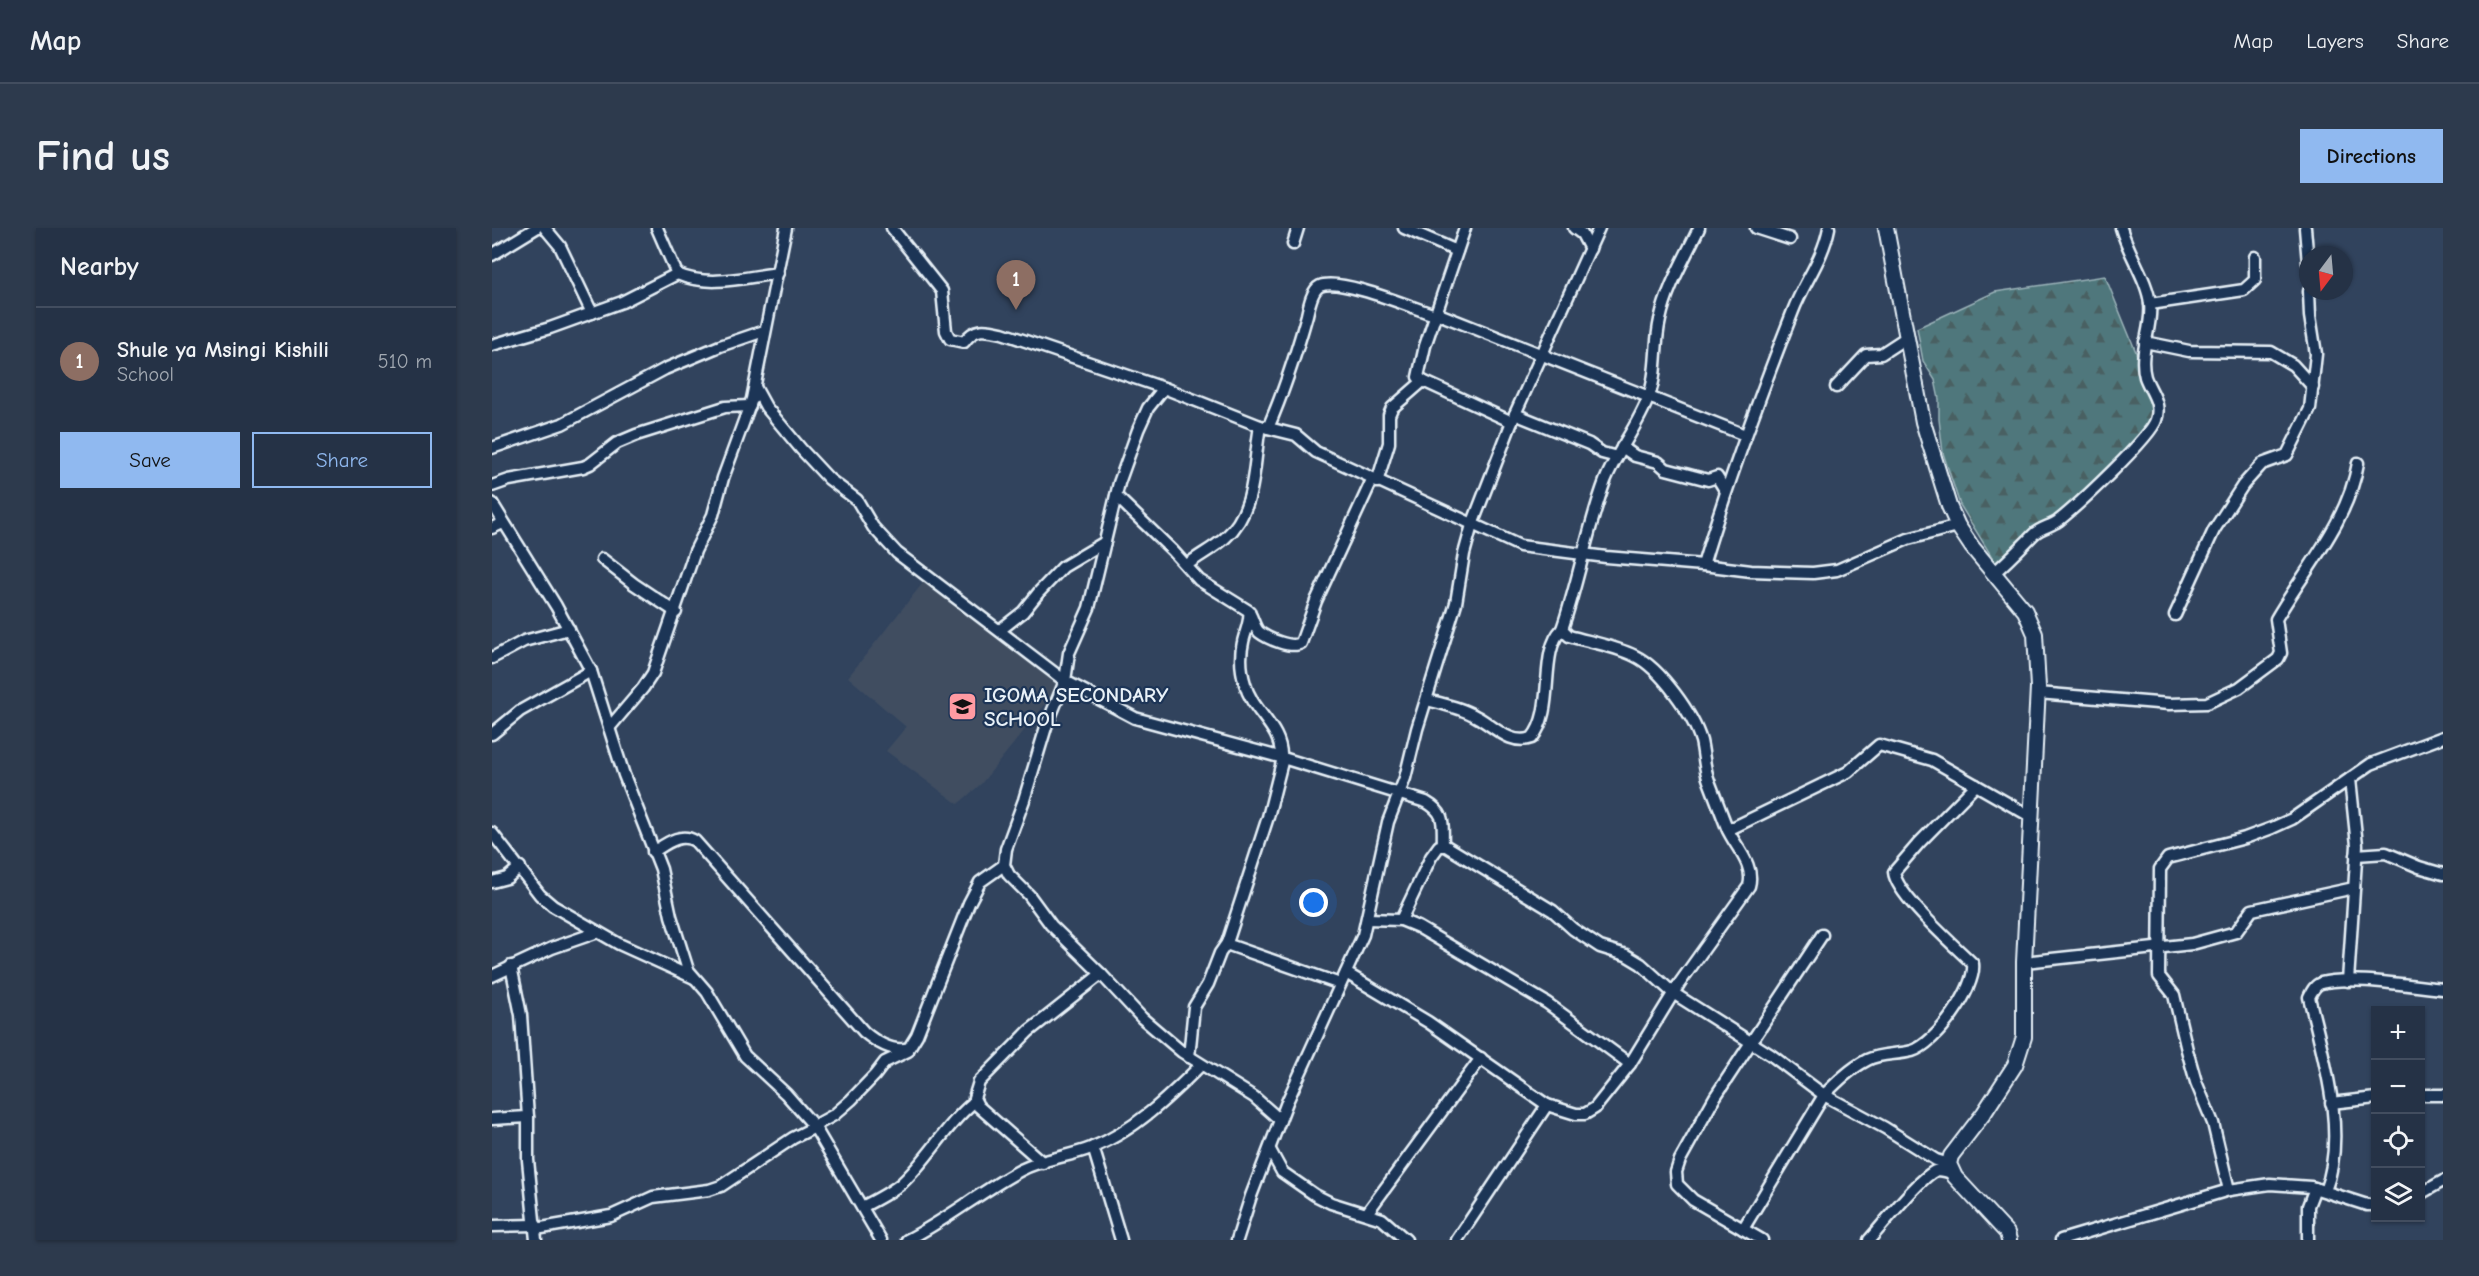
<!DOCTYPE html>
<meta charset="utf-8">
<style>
body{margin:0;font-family:"Comic Neue",sans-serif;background:#2d3a4d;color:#f1f3f6}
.controls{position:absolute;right:18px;bottom:18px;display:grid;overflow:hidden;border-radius:0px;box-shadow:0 2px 4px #0004}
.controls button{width:54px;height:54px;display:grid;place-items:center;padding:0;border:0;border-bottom:2px solid #424d5f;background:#253246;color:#f1f3f6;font:30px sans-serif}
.compass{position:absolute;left:1807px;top:18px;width:54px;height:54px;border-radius:50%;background:#253246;box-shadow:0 2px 4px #0004;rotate:196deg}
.you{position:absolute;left:822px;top:675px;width:21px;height:21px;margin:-15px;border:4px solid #fff;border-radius:50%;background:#1a73e8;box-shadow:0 0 0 9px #1a73e833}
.badge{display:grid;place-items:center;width:39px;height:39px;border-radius:50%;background:#90b9f0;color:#fff;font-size:20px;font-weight:700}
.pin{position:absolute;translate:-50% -50px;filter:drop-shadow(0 2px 3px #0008)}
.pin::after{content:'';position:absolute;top:32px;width:21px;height:18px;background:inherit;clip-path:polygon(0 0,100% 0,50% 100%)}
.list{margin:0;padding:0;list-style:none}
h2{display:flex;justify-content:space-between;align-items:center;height:78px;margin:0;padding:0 24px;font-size:26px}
h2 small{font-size:20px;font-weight:400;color:#a3aab3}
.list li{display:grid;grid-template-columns:39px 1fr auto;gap:18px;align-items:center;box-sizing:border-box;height:108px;padding:0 24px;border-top:2px solid #424d5f}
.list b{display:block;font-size:22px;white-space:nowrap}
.list p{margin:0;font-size:20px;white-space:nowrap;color:#a3aab3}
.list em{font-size:20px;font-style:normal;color:#a3aab3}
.actions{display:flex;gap:12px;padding:18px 24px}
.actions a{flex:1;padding:14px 0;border:2px solid #90b9f0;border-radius:0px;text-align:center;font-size:21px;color:#90b9f0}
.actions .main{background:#90b9f0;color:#111}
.icon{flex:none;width:33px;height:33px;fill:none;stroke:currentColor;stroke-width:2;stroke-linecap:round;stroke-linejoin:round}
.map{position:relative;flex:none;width:1951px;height:1012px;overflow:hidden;border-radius:0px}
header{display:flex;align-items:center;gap:36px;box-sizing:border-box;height:84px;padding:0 30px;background:#253246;border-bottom:2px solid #424d5f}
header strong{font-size:28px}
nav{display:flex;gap:33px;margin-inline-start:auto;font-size:21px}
.intro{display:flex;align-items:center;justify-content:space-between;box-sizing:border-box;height:144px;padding:0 36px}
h1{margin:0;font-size:42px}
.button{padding:15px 27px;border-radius:0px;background:#90b9f0;color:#111;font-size:21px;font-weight:700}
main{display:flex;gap:36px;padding:0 36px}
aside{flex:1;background:#253246;border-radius:0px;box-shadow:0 2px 4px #0004}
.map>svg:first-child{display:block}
</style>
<header>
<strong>Map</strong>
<nav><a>Map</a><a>Layers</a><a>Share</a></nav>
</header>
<div class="intro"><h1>Find us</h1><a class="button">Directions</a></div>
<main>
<aside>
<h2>Nearby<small></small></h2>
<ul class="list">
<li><span class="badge" style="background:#8d6e63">1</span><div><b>Shule ya Msingi Kishili</b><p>School</p></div><em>510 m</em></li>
</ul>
<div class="actions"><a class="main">Save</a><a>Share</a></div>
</aside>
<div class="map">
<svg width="1951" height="1012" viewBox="0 0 1951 1012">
<defs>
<pattern id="forest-firs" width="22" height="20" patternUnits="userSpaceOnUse" patternTransform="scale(1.5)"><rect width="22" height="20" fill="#4f777b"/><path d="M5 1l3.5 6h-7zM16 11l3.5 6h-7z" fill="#4a6062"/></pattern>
</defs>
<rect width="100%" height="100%" fill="#31435d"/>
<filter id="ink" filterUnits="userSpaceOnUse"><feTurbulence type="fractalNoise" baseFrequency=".0167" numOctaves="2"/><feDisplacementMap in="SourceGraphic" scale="12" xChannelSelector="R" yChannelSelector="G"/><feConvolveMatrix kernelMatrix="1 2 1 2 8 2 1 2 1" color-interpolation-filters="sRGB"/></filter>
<g filter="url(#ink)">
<polygon fill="#3f4d61" points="434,351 568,458 489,556 466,576 394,523 414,499 356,449"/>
<path fill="url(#forest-firs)" stroke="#9cb4ba" stroke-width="1.5" d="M1613,48L1644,124L1649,145L1665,192L1618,246L1564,288C1545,294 1522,327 1508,342L1468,277L1451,225L1447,191V171L1443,152L1431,133L1425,100L1503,64Z"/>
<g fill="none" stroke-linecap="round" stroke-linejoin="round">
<defs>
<g id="minor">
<polyline points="53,0 68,18 100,85"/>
<path d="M165,0L185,46C217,60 254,49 286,45"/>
<path d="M400,0L450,63L454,103L458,111L472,114C483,99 493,101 510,105L672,160L768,198L804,207L824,224L1028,318L1114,329L1211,337L1259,343L1321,345L1345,342L1416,311L1466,298"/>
<polyline points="912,0 965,23"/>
<polyline points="973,0 933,118 926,149 931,153 1020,194"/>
<polyline points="1082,0 1090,6 1098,21"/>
<polyline points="1264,0 1298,11"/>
<polyline points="1813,0 1816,35"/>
<polyline points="801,16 806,0"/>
<polyline points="0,27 44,0"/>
<polyline points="1658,76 1752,62 1763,52 1763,29"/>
<polyline points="944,85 1253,207"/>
<polyline points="1653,114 1697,123 1779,124 1801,137 1821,159"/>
<polyline points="0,117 58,100 130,74 185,46"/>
<path d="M263,159L274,179L309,221L337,251L365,272L381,299L405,325L573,453L643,490L791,530L934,574C955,586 950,596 951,617"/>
<polyline points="1344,159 1374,127 1389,126 1415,109"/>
<polyline points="672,160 656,180 646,202 627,255 597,380 577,425 573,453 554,499 532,572 514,621 512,637 517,647 537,667 559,697 609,746 650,790 690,824 762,869 788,892"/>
<polyline points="1023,186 1097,216 1110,225 1125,229"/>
<path d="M776,200C792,163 804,126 815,87C817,78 820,62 828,58C848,49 921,80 943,87"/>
<polyline points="1130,219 1143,228 1166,234 1174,241 1216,252 1225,249 1233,262"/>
<polyline points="0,220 70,196 173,141 228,118 272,103"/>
<polyline points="885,254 897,215 897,187 900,180 931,153"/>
<polyline points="0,258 17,252 91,239 98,236 125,215 144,207 233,179 258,178"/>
<path d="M624,268L681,323L707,352L757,383C759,393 753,404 751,414C748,427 749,443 753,456C760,484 790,499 789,529"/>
<polyline points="0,275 64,378 99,443 132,547 169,641 179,688 196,742 215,764 253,828 294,866 322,898 389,1012"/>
<polyline points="0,300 11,295"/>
<polyline points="110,331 142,356 184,384"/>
<path d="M695,337C707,327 721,321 733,310C765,282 761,237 768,198"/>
<path d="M1211,337C1237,250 1268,167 1301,83C1312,54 1331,31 1337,0"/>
<path d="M1503,344C1517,332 1529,319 1542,306C1548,300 1559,298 1566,293C1584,279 1659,209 1664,192C1670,175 1658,163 1653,149C1646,124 1661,100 1658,76C1656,53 1636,25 1629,0"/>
<path d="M758,386C761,391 762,399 767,404C776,411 800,421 809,415L824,373L880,252"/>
<polyline points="1683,387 1722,302 1751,257 1770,236 1795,227 1818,181 1824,126 1818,88 1817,63"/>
<polyline points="508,402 531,384 547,364 571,339 613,314"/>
<polyline points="0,430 32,413 77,401"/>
<path d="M1546,465L1677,476L1715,475L1747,460L1786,431L1789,425L1784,391C1813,341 1856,294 1866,235"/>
<path d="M935,472C951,476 970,480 985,489C1002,498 1018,518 1040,510C1064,481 1046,425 1070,401"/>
<polyline points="117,500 151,460 161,445 203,323 221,287 231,250 260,171 294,0"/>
<polyline points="0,506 28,483 99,443"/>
<polyline points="791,530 776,589 735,715 737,717 848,756"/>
<polyline points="1236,602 1356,544 1387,517 1440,532 1538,588"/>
<polyline points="0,605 48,667 61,678 127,716 202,750"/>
<path d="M161,624C174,616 188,604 203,613L372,804C384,814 401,825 417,820L425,807L477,675L488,654L512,637"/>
<polyline points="1864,627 1894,625 1927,639 1951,646"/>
<polyline points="0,654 15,650 28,639"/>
<polyline points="875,691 909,692 926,699 1055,775 1138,836"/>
<polyline points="909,692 939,629 947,618 954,618 1061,683 1081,701 1108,719 1134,727 1149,736 1181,765 1279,827 1332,867 1393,900 1444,932 1457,936"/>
<polyline points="1532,734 1700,716 1744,704 1760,682 1862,660"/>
<polyline points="19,738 29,787 36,889 36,932 44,1012"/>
<path d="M854,745L936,794L1055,877L1084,886H1093L1103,880L1138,836L1187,756L1257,658C1263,636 1243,619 1235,600C1229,584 1223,569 1217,553C1212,540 1212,526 1209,513C1201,486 1168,440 1143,428C1123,418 1098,414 1077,408L1070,401C1087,352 1095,301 1113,253C1125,223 1146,198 1157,168C1166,144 1162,117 1168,92C1175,59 1193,30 1207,0"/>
<polyline points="0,748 60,720 106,704"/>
<polyline points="1856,753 1865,617 1858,551"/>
<polyline points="697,829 702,779 716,756 728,725 735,715"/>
<polyline points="1928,867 1951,867"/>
<polyline points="1839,875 1884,870"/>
<polyline points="0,891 36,889"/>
<polyline points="322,898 342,887 359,872 383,847 393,834 416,823"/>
<polyline points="601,919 629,1012"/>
<polyline points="778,922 790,944 823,967 839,975 890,991 914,1012"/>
<polyline points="551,935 486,878 482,870 487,854 537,803 609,746"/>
<polyline points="1737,962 1721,895 1704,854 1695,822 1682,767 1667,748 1668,641 1676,630 1753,610 1780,600 1800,591 1879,536 1951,509"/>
<path d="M1833,963C1856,905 1831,828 1817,769C1820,763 1823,757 1829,755C1857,747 1920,758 1951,761"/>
<polyline points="1928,966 1951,953"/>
<path d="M370,979C384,972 398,965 410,955C437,930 454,897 482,874"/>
<polyline points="875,985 989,830"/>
<polyline points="0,998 44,997"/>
<polyline points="44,1001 119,988 161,969 217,962 229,958 301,910 323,899"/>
<path d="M1251,1001L1332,867C1345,854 1358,841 1375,832C1388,825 1405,827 1420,823C1444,816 1484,760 1481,736C1463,718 1404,667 1402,644L1427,615L1484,557"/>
<path d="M415,1012C455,992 489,963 529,942C550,931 576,929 599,920C641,904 677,869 709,837"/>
<polyline points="745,1012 759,968 795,874 871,707 896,594 913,550 925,501 964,375 972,326 980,297 1023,186 1107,0"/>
<polyline points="965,1012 1055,877"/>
<polyline points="1270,1012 1201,972 1185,956 1184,944 1188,932 1223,869 1330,707"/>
<path d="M1377,1012C1389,999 1432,944 1446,942C1450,942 1456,944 1460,945"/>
<polyline points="1569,1012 1737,962 1778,956 1819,959 1875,977 1884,977"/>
<polyline points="1816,1012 1816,978 1823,960"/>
</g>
<polyline id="major" points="1394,0 1431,194 1457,278 1466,298 1480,319 1533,383 1543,406 1546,459 1532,734 1532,809 1523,837 1492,885 1459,928 1457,936 1463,949 1515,1005 1517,1012"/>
</defs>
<use href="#minor" stroke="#e8f1f8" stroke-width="15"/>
<use href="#major" stroke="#e8f1f8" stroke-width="18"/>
<use href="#minor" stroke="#1d3557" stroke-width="10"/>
<use href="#major" stroke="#1d3557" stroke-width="14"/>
</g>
</g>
<defs>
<symbol id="school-square" viewBox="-11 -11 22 22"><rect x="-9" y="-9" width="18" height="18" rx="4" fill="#ff9aa2" stroke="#1d3557"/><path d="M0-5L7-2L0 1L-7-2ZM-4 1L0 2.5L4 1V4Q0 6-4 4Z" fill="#111"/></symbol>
</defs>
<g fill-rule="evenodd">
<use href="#school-square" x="454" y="462" width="33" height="33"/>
</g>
<g text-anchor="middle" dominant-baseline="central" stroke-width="4.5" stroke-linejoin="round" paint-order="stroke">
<g font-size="21" font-weight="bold" fill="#e8f1f8" stroke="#1d3557" text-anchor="start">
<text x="492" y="467">IGOMA SECONDARY<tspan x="492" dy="24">SCHOOL</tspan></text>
</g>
</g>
</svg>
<div class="controls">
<button>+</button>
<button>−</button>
<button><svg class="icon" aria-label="locate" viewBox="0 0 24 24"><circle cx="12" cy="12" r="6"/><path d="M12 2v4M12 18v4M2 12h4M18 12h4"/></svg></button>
<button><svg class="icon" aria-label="layers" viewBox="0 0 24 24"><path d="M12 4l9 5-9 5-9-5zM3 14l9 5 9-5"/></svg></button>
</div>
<svg class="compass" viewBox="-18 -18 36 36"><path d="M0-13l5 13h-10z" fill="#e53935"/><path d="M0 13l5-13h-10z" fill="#a3aab3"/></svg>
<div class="you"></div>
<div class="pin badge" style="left:524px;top:82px;background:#8d6e63">1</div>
</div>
</main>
